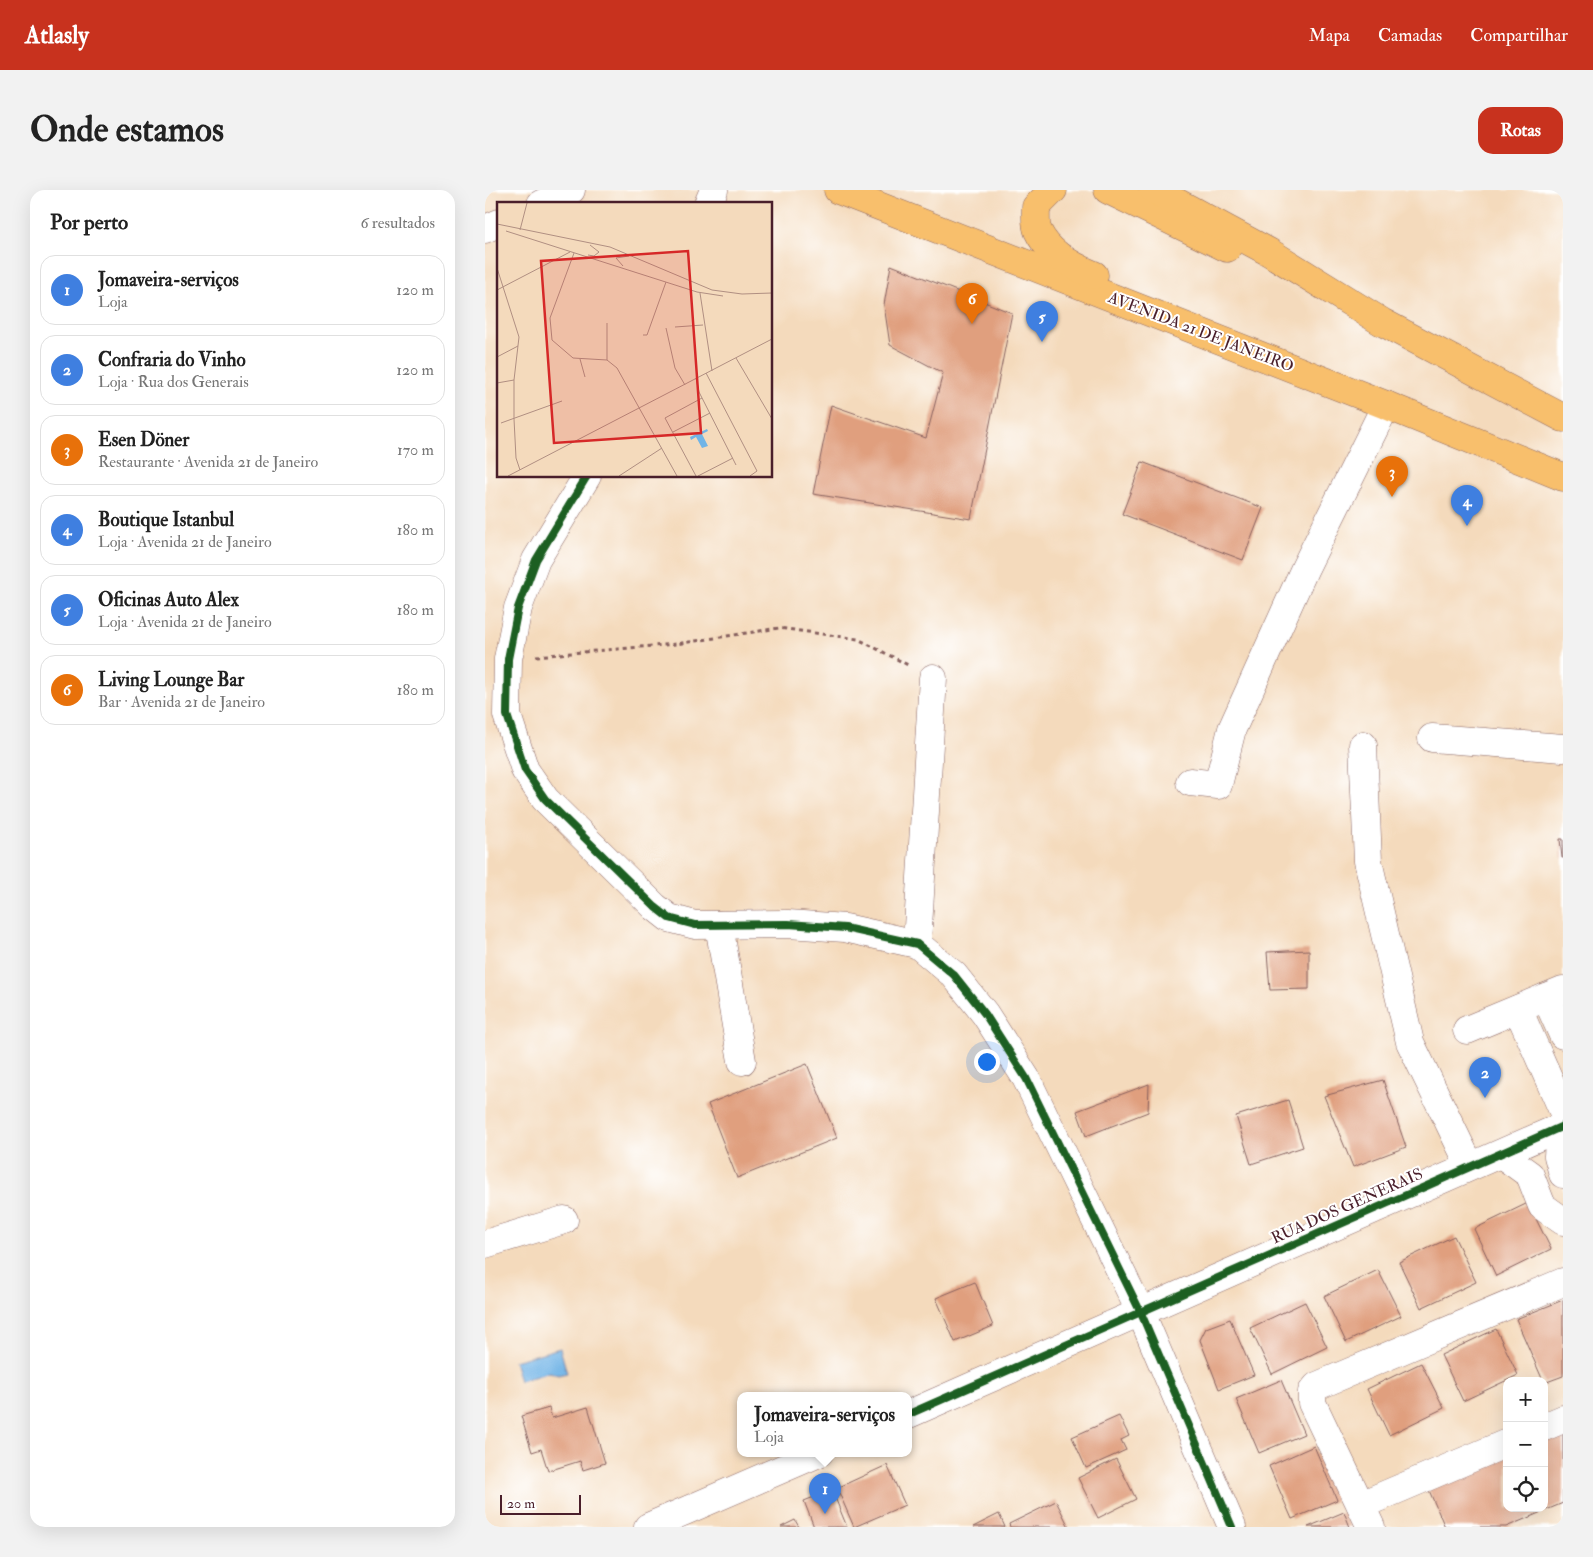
<!DOCTYPE html>
<html lang="pt">
<meta charset="utf-8">
<style>
body{margin:0;font-family:"IM FELL Double Pica",serif;background:#f2f2f2;color:#222}
.controls{position:absolute;right:15px;bottom:15px;display:grid;overflow:hidden;border-radius:10px;box-shadow:0 5px 20px #0002}
.controls button{width:45px;height:45px;display:grid;place-items:center;padding:0;border:0;border-bottom:1px solid #e0e0e0;background:#fff;color:#222;font:25px sans-serif}
.scale{position:absolute;left:15px;bottom:12px;width:81px;box-sizing:border-box;padding-left:5px;border:2px solid #4a1f2b;border-top:0;font-size:14px;line-height:18px;white-space:nowrap;color:#4a1f2b;-webkit-text-stroke:4px #fff;paint-order:stroke}
.you{position:absolute;left:501px;top:871px;width:18px;height:18px;margin:-12px;border:4px solid #fff;border-radius:50%;background:#1a73e8;box-shadow:0 0 0 8px #1a73e833}
.badge{display:grid;place-items:center;width:32px;height:32px;border-radius:50%;background:#c8321e;color:#fff;font-size:16px;font-weight:700}
.pin{position:absolute;translate:-50% -41px;filter:drop-shadow(0 1px 2px #0008)}
.pin::after{content:'';position:absolute;top:26px;width:18px;height:15px;background:inherit;clip-path:polygon(0 0,100% 0,50% 100%)}
.popup{position:absolute;left:252px;top:1202px;width:175px;height:65px;box-sizing:border-box;display:grid;place-content:center;border-radius:10px;background:#fff;filter:drop-shadow(0 1px 4px #0005);font-size:16px;white-space:nowrap;color:#767676}
.popup b{font-size:19px;color:#222}
.popup::after{content:'';position:absolute;left:50%;top:100%;margin-left:-10px;border:10px solid transparent;border-top-color:#fff}
.list{margin:0;padding:0;list-style:none}
h2{display:flex;justify-content:space-between;align-items:center;height:65px;margin:0;padding:0 20px;font-size:21px}
h2 small{font-size:16px;font-weight:400;color:#767676}
.list li{display:grid;grid-template-columns:32px 1fr auto;gap:15px;align-items:center;box-sizing:border-box;height:70px;margin:0 10px 10px;padding:0 10px;border:1px solid #e0e0e0;border-radius:15px}
.list b{display:block;font-size:19px;white-space:nowrap}
.list p{margin:0;font-size:16px;white-space:nowrap;color:#767676}
.list em{font-size:16px;font-style:normal;color:#767676}
.icon{flex:none;width:28px;height:28px;fill:none;stroke:currentColor;stroke-width:2;stroke-linecap:round;stroke-linejoin:round}
.map{position:relative;flex:none;width:1078px;height:1337px;overflow:hidden;border-radius:15px}
header{display:flex;align-items:center;gap:30px;box-sizing:border-box;height:70px;padding:0 25px;background:#c8321e;color:#fff}
header strong{font-size:24px}
nav{display:flex;gap:28px;margin-inline-start:auto;font-size:18px}
.intro{display:flex;align-items:center;justify-content:space-between;box-sizing:border-box;height:120px;padding:0 30px}
h1{margin:0;font-size:35px}
.button{padding:12px 22px;border-radius:15px;background:#c8321e;color:#fff;font-size:18px;font-weight:700}
main{display:flex;gap:30px;padding:0 30px}
aside{flex:1;background:#fff;border-radius:15px;box-shadow:0 5px 20px #0002}
.map>svg:first-child{display:block}
</style>
<header>
<strong>Atlasly</strong>
<nav><a>Mapa</a><a>Camadas</a><a>Compartilhar</a></nav>
</header>
<div class="intro"><h1>Onde estamos</h1><a class="button">Rotas</a></div>
<main>
<aside>
<h2>Por perto<small>6 resultados</small></h2>
<ul class="list">
<li><span class="badge" style="background:#3f7fe0">1</span><div><b>Jomaveira-serviços</b><p>Loja</p></div><em>120 m</em></li>
<li><span class="badge" style="background:#3f7fe0">2</span><div><b>Confraria do Vinho</b><p>Loja · Rua dos Generais</p></div><em>120 m</em></li>
<li><span class="badge" style="background:#e8710a">3</span><div><b>Esen Döner</b><p>Restaurante · Avenida 21 de Janeiro</p></div><em>170 m</em></li>
<li><span class="badge" style="background:#3f7fe0">4</span><div><b>Boutique Istanbul</b><p>Loja · Avenida 21 de Janeiro</p></div><em>180 m</em></li>
<li><span class="badge" style="background:#3f7fe0">5</span><div><b>Oficinas Auto Alex</b><p>Loja · Avenida 21 de Janeiro</p></div><em>180 m</em></li>
<li><span class="badge" style="background:#e8710a">6</span><div><b>Living Lounge Bar</b><p>Bar · Avenida 21 de Janeiro</p></div><em>180 m</em></li>
</ul>
</aside>
<div class="map">
<svg width="1078" height="1337" viewBox="0 0 1078 1337">
<rect width="100%" height="100%" fill="#fff"/>
<filter id="ink" filterUnits="userSpaceOnUse"><feTurbulence type="fractalNoise" baseFrequency=".02" numOctaves="2"/><feDisplacementMap in="SourceGraphic" scale="10" xChannelSelector="R" yChannelSelector="G"/><feConvolveMatrix kernelMatrix="1 2 1 2 8 2 1 2 1" color-interpolation-filters="sRGB"/></filter>
<filter id="wash" filterUnits="userSpaceOnUse"><feTurbulence type="fractalNoise" baseFrequency=".0096" numOctaves="4" result="noise"/><feDisplacementMap in="SourceGraphic" scale="20" xChannelSelector="R" yChannelSelector="G"/><feGaussianBlur stdDeviation="1.12" result="paint"/><feColorMatrix in="noise" values="0 0 0 0 0 0 0 0 0 0 0 0 0 0 0 0 0 1.4 0 .05"/><feComposite in="paint" operator="in"/></filter>
<g filter="url(#wash)">
<rect width="100%" height="100%" fill="#f4dabc"/>
<polygon fill="#71b4e6" stroke="#5e6a88" points="75,1158 82,1183 73,1185 65,1182 35,1191 29,1171"/>
<g id="blocks">
<g fill="#e09f7e">
<polygon points="406,75 527,123 486,329 328,304 346,215 441,248 458,183 405,155 399,115"/>
<polygon points="657,272 778,318 758,370 637,324"/>
<polygon points="1075,649 1078,649 1078,668 1077,668"/>
<polygon points="824,760 824,799 785,800 782,762"/>
<polygon points="322,874 352,948 252,988 223,914"/>
<polygon points="898,890 921,957 868,977 839,906"/>
<polygon points="664,894 663,922 601,946 592,921"/>
<polygon points="803,910 818,957 766,974 751,926"/>
<polygon points="1043,1013 1066,1059 1011,1086 989,1039"/>
<polygon points="969,1046 991,1092 936,1118 914,1072"/>
<polygon points="893,1080 916,1126 861,1152 839,1106"/>
<polygon points="490,1092 508,1136 470,1152 451,1108"/>
<polygon points="1078,1110 1078,1186 1059,1193 1031,1129"/>
<polygon points="820,1112 842,1157 787,1184 765,1138"/>
<polygon points="745,1129 769,1185 734,1199 715,1150 721,1138"/>
<polygon points="1011,1139 1033,1185 978,1211 956,1165"/>
<polygon points="936,1173 959,1218 904,1245 882,1199"/>
<polygon points="796,1190 819,1244 774,1263 751,1209"/>
<polygon points="103,1217 120,1273 98,1280 95,1271 63,1281 56,1259 47,1262 36,1226 64,1218 67,1228"/>
<polygon points="634,1226 644,1246 636,1250 641,1260 601,1278 587,1247"/>
<polygon points="1078,1241 1078,1313 1021,1337 960,1337 943,1298 1022,1265 1022,1318 1059,1318 1059,1249"/>
<polygon points="829,1256 852,1310 807,1329 784,1276"/>
<polygon points="631,1269 651,1309 613,1328 593,1288"/>
<polygon points="402,1275 420,1315 369,1337 352,1298"/>
<polygon points="347,1300 362,1337 329,1337 319,1311"/>
<polygon points="571,1311 584,1337 525,1337 524,1334"/>
<polygon points="859,1322 865,1337 823,1337"/>
<polygon points="514,1324 520,1337 488,1337"/>
<polygon points="310,1330 314,1337 296,1337"/>
</g>
</g>
</g>
<g filter="url(#ink)">
<use href="#blocks" fill-opacity="0" stroke="#86605e" stroke-width="1"/>
<g fill="none" stroke-linecap="round" stroke-linejoin="round">
<defs>
<g id="minor">
<polyline points="56,14 86,0"/>
<polyline points="223,14 229,0"/>
<polyline points="0,39 14,33"/>
<polyline points="102,286 51,370 33,418 23,469 22,525 40,580 60,609 170,717 184,728 210,735 303,734 360,738 432,754 469,785 500,824 541,888 656,1123 747,1337"/>
<polyline points="947,548 1078,558"/>
<polyline points="878,555 883,671 925,852 985,976"/>
<polyline points="705,592 733,595 747,539 820,378 901,215"/>
<polyline points="234,735 257,871"/>
<polyline points="432,754 448,488"/>
<polyline points="1061,807 1078,845"/>
<polyline points="1033,819 1078,921"/>
<polyline points="982,840 1078,800"/>
<polyline points="1075,937 1073,966 1078,984"/>
<polyline points="1016,964 1045,985 1057,1016 1078,1031"/>
<polyline points="0,1054 79,1030"/>
<polyline points="424,1224 1078,936"/>
<polyline points="1059,1237 1078,1229"/>
<polyline points="876,1315 1022,1253"/>
<polyline points="163,1337 334,1263"/>
<polyline points="886,1337 827,1213 827,1202 832,1196 1078,1092"/>
</g>
<g id="major">
<polyline points="353,0 901,215 1078,287"/>
<path d="M568,0L551,17C551,24 550,35 553,41C563,63 587,76 609,85"/>
<polyline points="623,0 742,58"/>
<polyline points="669,0 784,62 897,132 1078,228"/>
</g>
</defs>
<use href="#minor" stroke="#86605e" stroke-width="29"/>
<use href="#major" stroke="#86605e" stroke-width="29"/>
<polyline stroke="#86605e" stroke-width="3" stroke-dasharray="4 4" stroke-linecap="butt" points="51,466 191,454 294,438 373,449 425,476"/>
<use href="#minor" stroke="#fff" stroke-width="28"/>
<use href="#major" stroke="#f8bf6c" stroke-width="28"/>
<defs>
<g id="cycleway">
<polyline points="102,286 51,370 33,418 23,469 22,525 40,580 60,609 170,717 184,728 210,735 303,734 360,738 432,754 469,785 500,824 541,888 656,1123 747,1337"/>
<polyline points="424,1224 1078,936"/>
</g>
</defs>
<use href="#cycleway" stroke="#fff" stroke-width="11"/>
<use href="#cycleway" stroke="#1b5e20" stroke-width="8"/>
</g>
</g>
<g text-anchor="middle" dominant-baseline="central" stroke-width="4" stroke-linejoin="round" paint-order="stroke">
<g font-size="16" fill="#4a1f2b" stroke="#fff">
<text transform="translate(716 142) rotate(21)">AVENIDA 21 DE JANEIRO</text>
<text transform="translate(862 1016) rotate(-24)">RUA DOS GENERAIS</text>
</g>
</g>
<g transform="translate(12 12)">
<rect width="275" height="275" fill="#f4dabc"/>
<path d="M210,227L211,229L205,232L211,244L205,246L199,235L194,238L193,235Z" fill="#71b4e6"/>
<path fill="none" stroke="#b08f82" stroke-width="1" d="M0,22L113,45L215,88L245,92L275,91M23,28L30,1M9,29L200,90L226,94M77,51L53,116L55,138L76,156L110,158L120,166L180,274M91,53L97,54L102,50L93,43M126,64L119,56L132,54M0,66L22,135L17,178V217L19,256L23,268M0,88L73,50M203,91L215,169M110,121V158M178,125L206,123M169,126L178,166L188,183M146,133H150L169,80M0,155L21,144M239,156L275,217M83,157L88,175M209,171L260,269L253,274M199,176L202,190L239,263M0,181L17,178M4,221L65,199M176,230L213,211M11,274L275,137M122,274L165,246M199,274L168,216L205,196M201,274L236,256"/>
<path fill="#d62828" fill-opacity="0.15" stroke="#d62828" stroke-width="2.5" d="M191,49L204,231L57,241L44,59Z"/>
<rect width="275" height="275" fill="none" stroke="#4a1f2b" stroke-width="2.5"/>
</g>
</svg>
<div class="controls">
<button>+</button>
<button>−</button>
<button><svg class="icon" aria-label="locate" viewBox="0 0 24 24"><circle cx="12" cy="12" r="6"/><path d="M12 2v4M12 18v4M2 12h4M18 12h4"/></svg></button>
</div>
<div class="scale">20 m</div>
<div class="you"></div>
<div class="pin badge" style="left:340px;top:1324px;background:#3f7fe0">1</div>
<div class="popup"><b>Jomaveira-serviços</b>Loja</div>
<div class="pin badge" style="left:1000px;top:908px;background:#3f7fe0">2</div>
<div class="pin badge" style="left:907px;top:307px;background:#e8710a">3</div>
<div class="pin badge" style="left:982px;top:336px;background:#3f7fe0">4</div>
<div class="pin badge" style="left:557px;top:152px;background:#3f7fe0">5</div>
<div class="pin badge" style="left:487px;top:134px;background:#e8710a">6</div>
</div>
</main>
